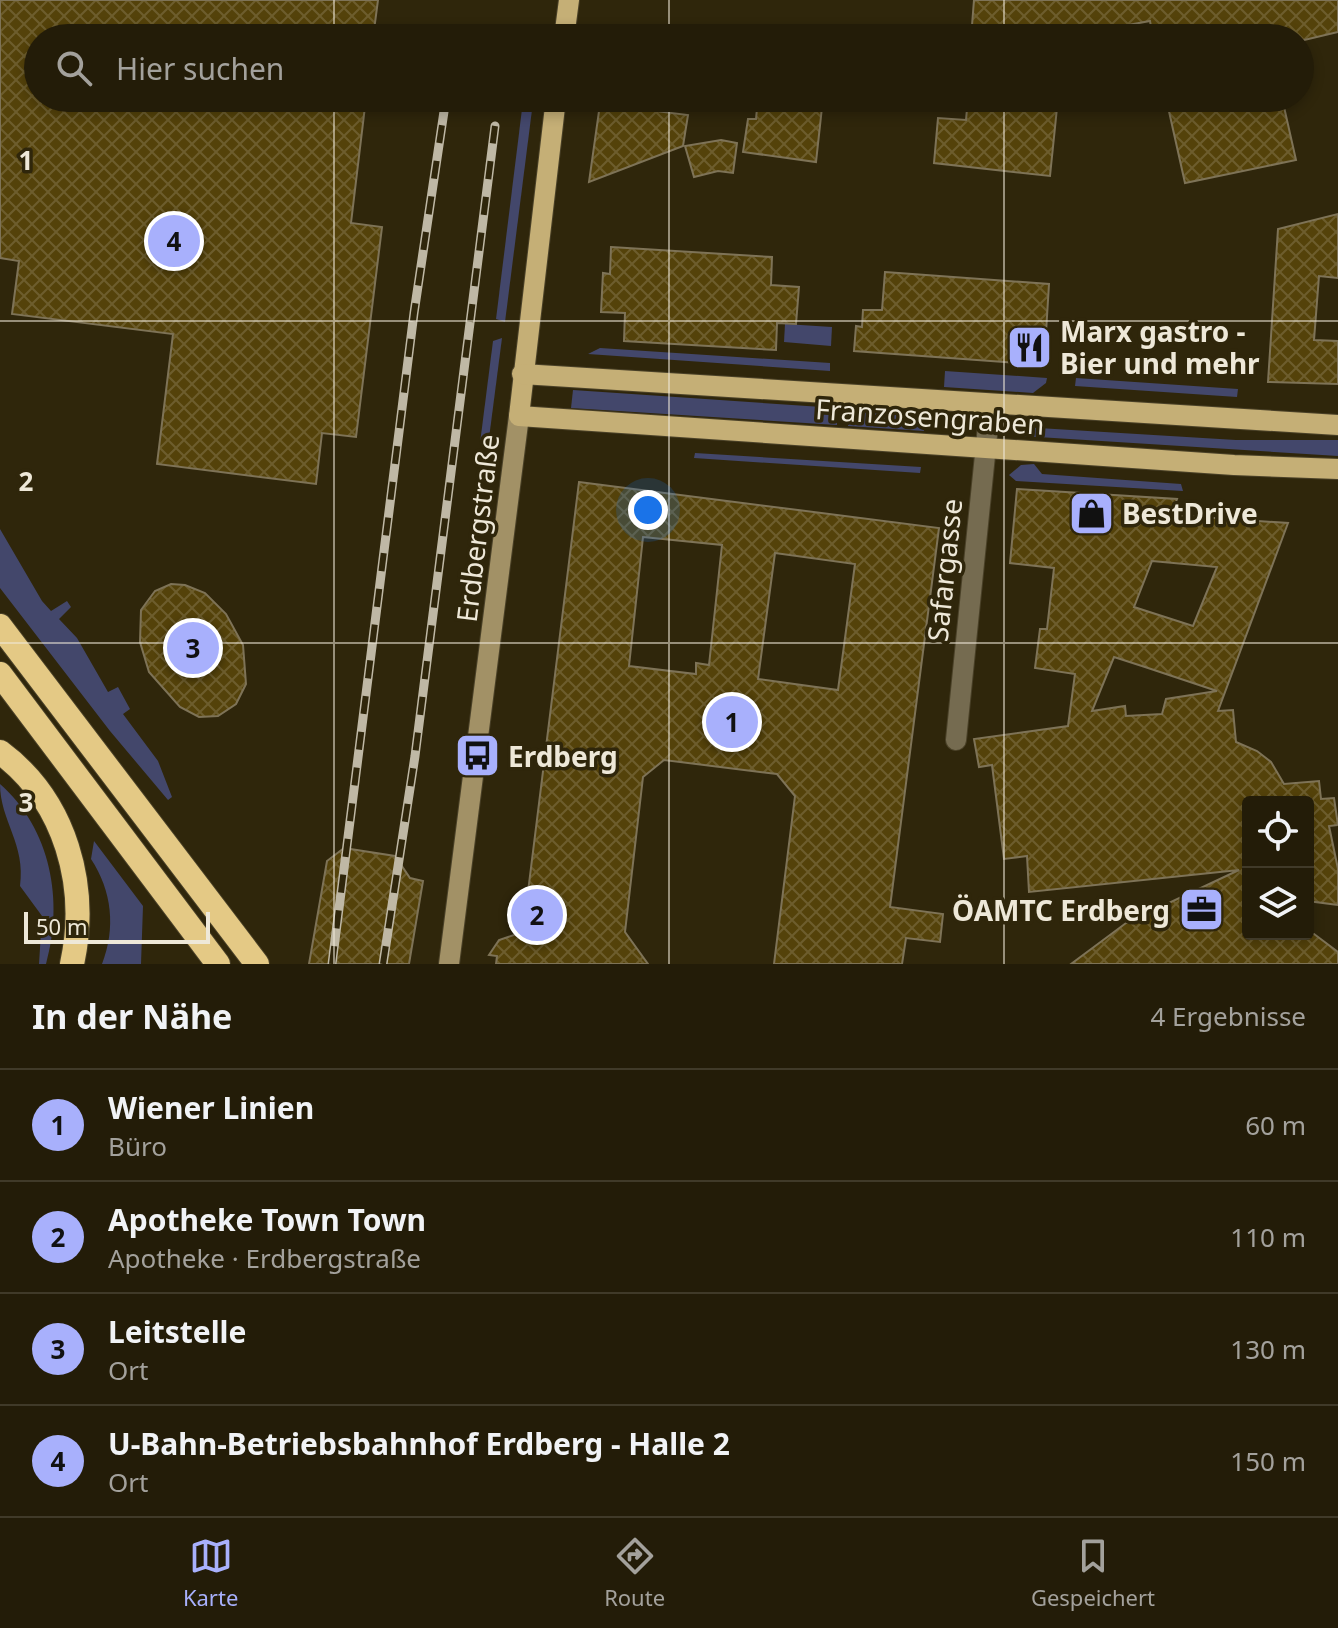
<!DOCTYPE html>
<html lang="de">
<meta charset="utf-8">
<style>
body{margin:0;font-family:"Noto Sans",sans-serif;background:#2b2512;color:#f1f3f6}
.controls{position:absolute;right:24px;bottom:24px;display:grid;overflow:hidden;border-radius:8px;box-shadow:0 4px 12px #0003}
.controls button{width:72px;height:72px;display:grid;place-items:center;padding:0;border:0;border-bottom:2px solid #403a29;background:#231c08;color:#f1f3f6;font:40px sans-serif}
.scale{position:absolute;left:24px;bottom:20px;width:186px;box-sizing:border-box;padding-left:8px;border:4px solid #eee8d8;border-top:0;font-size:22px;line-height:28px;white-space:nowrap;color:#eee8d8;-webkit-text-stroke:6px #2f260b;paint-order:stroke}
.you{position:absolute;left:648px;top:510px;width:28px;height:28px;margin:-20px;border:6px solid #fff;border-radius:50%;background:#1a73e8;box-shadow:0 0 0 12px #1a73e833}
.badge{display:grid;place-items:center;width:52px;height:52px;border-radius:50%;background:#a8b0fc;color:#111;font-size:26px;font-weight:700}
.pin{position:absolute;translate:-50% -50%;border:4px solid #fff;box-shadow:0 2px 8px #0006}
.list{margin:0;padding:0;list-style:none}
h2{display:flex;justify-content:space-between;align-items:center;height:104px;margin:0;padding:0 32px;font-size:34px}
h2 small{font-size:26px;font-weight:400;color:#a3a19c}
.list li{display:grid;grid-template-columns:52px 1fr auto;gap:24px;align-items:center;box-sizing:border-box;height:112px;padding:0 32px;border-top:2px solid #403a29}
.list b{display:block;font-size:30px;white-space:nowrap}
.list p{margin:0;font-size:26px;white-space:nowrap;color:#a3a19c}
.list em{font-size:26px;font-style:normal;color:#a3a19c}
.icon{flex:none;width:44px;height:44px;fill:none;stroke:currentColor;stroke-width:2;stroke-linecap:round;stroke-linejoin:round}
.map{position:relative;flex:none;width:1338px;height:964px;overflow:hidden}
.search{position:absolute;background:#231c08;box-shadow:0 4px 12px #0003;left:24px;right:24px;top:24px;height:88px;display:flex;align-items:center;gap:20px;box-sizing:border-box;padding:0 28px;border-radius:44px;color:#a3a19c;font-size:30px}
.sheet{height:552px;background:#231c08}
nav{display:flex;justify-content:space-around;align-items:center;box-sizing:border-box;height:112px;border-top:2px solid #403a29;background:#231c08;font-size:22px;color:#a3a19c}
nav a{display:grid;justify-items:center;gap:4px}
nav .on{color:#a8b0fc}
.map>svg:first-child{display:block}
</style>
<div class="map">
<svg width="1338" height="964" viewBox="0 0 1338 964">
<defs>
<pattern id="building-cross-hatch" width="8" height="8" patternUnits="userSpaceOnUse" patternTransform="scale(2)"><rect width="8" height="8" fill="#54420a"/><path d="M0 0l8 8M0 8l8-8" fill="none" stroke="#6d5d2d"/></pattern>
</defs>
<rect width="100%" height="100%" fill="#2f260b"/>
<g fill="#43476b">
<polygon points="523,101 533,102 505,322 496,319"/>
<polygon points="785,324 832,327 831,346 784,342"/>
<polygon points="502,338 488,446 480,443 493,341"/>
<polygon points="600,348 830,363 830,371 588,354"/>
<polygon points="945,371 1047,378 1046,383 1033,393 944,387"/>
<polygon points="1076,378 1238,389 1237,397 1075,386"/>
<polygon points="573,390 837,408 837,425 571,408"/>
<polygon points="849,408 925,413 924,431 848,426"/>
<polygon points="1022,427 1236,440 1338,440 1338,456 1022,436 1018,433"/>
<polygon points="695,453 921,467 920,473 694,458"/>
<polygon points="1034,464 1042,474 1181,484 1183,491 1016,481 1009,475 1021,465"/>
<polygon points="0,529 42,601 51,611 67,601 71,607 59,619 77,638 108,692 118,687 130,709 123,714 158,761 172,797 168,800 110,731 0,588"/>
<path d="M0,784C51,829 64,901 46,964H39L42,916L20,886C26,844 0,821 0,784Z"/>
<path d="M94,841L143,906L141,964H102C116,928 112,891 91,859Z"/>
</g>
<g fill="url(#building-cross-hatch)" stroke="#7e7357" stroke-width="2" fill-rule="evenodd">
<polygon points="0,0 378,0 373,38 38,38 38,98 366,98 351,223 382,227 356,437 322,433 316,484 157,464 173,334 12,314 19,261 0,258"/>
<polygon points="974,0 1338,0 1338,32 1300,41 1153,38 1150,21 1058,38 971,38"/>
<polygon points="758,98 823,98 816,162 743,152 748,119 756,119"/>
<polygon points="968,98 1058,98 1050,176 934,163 938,118 966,120"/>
<polygon points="1166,98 1282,98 1296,160 1185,183"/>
<polygon points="600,104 688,115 683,146 589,182"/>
<polygon points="721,140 737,143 733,173 718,171 694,177 685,146"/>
<polygon points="1338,214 1338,278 1319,276 1314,340 1338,341 1338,384 1268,382 1278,229"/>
<polygon points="611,247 772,257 771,285 799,287 796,324 777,323 776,350 624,341 625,313 601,312 603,273 610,274"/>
<polygon points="885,272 1049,284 1044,365 854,351 856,326 862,327 863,310 882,310"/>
<path d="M579,482L939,528L890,907L943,914L940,942L906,938L902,964H774L795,796L777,774L664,760L643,777L625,932L648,964H496L497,956L489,955L499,940L523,932ZM643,537L722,545L709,665L696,663V674L629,666ZM775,553L855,564L838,690L758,679Z"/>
<path d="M1017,489L1177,499L1171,515L1288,523L1218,711L1233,710L1236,742L1257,751L1271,762L1284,784L1319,781L1321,799L1334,798L1338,825L1329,826L1338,869V905L1308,901V802H1248V934H1314L1338,952V964H1071L1126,923L1239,870L1029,892L1027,856L1004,859L992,765L979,767L974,739L1068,726L1075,674L1035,668L1040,629H1047L1054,568L1010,563ZM1152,561L1217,567L1193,626L1134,607ZM1114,657L1145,667L1217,691L1166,699L1162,714L1126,716L1125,706L1092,711Z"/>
<polygon points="171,584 185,585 205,593 226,614 243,645 246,684 236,704 218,716 199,717 180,707 149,672 140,642 141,610 155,591"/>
<polygon points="344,848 395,856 410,878 423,881 409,964 309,964 327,861"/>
</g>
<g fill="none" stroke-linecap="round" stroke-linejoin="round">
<defs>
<polyline id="street" points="956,740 990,406"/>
<polyline id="secondary" points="449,964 519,416"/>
<g id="primary">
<polyline points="564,38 569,0"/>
<polyline points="556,98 519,416 1234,465 1338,469"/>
<polyline points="522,374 1338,425"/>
</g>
<g id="highway">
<polyline points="0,626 257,964"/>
<polyline points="0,674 218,964"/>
<path d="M0,752C66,801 89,886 72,964"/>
</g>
</defs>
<use href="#street" stroke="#4a4128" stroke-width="22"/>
<use href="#secondary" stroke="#4a4128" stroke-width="22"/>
<use href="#primary" stroke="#4a4128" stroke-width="22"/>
<use href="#highway" stroke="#4a4128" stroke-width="26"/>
<use href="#street" stroke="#756b50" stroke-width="20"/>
<use href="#secondary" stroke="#a29166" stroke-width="20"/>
<use href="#primary" stroke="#c5af76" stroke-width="20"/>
<use href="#highway" stroke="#e4c985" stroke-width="24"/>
<defs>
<g id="rail">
<polyline points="332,964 414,313 446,98"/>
<polyline points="383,964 415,756 495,126"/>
</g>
</defs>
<use href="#rail" stroke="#bfb8a5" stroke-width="9"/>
<use href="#rail" stroke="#2f260b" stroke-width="6" stroke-dasharray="18" stroke-linecap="butt"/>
</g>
<path fill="none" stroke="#eee8d8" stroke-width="2" stroke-opacity="0.55" d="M334,0V38M669,0V38M1004,0V38M334,98V964M669,98V964M1004,98V964M0,321H1338M0,643H1338"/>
<defs>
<symbol id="restaurant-square" viewBox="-11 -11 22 22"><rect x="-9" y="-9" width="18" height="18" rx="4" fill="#a8b0fc" stroke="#2f260b"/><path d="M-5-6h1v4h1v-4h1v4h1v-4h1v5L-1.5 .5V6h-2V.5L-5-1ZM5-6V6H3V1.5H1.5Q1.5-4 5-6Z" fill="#111"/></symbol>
<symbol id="shop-square" viewBox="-11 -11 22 22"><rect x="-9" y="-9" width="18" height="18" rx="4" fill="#a8b0fc" stroke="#2f260b"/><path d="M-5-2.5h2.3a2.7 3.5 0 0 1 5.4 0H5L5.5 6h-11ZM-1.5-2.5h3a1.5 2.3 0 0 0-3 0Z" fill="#111"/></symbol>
<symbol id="bus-square" viewBox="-11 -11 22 22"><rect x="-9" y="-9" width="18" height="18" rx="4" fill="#a8b0fc" stroke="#2f260b"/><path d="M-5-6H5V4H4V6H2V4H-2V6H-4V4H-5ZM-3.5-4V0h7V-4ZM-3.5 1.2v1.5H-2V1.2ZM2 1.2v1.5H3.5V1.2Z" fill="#111"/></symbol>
<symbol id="office-square" viewBox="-11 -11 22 22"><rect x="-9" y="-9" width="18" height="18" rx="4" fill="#a8b0fc" stroke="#2f260b"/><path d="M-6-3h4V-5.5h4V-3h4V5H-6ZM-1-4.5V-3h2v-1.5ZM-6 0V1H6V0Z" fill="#111"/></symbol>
</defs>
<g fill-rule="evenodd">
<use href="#restaurant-square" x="1004" y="322" width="51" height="51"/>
<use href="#shop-square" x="1066" y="488" width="51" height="51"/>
<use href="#bus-square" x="452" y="730" width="51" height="51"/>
<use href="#office-square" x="1176" y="884" width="51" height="51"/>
</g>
<g text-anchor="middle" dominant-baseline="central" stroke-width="7" stroke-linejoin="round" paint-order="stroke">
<g font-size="28" font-weight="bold" fill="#eee8d8" stroke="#2f260b" text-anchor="start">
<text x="1060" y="331">Marx gastro -<tspan x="1060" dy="32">Bier und mehr</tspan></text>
<text x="1122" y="513">BestDrive</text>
<text x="508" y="756">Erdberg</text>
<text x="1170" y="910" text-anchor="end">ÖAMTC Erdberg</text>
</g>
<g font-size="28" fill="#eee8d8" stroke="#2f260b">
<text transform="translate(930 416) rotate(4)">Franzosengraben</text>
<text transform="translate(477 528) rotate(-83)">Erdbergstraße</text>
<text transform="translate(944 570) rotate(-84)">Safargasse</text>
</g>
</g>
<g font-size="26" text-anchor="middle" font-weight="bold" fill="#eee8d8" stroke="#2f260b" stroke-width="7" stroke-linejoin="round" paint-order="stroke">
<text x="26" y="170">1</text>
<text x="26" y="491">2</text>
<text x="26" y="812">3</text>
</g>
</svg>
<div class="controls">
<button><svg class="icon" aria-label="locate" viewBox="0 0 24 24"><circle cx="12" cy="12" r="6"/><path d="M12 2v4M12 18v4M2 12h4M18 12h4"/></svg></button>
<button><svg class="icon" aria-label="layers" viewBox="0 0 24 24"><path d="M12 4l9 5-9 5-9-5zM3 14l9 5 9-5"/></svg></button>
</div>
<div class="scale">50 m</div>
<div class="you"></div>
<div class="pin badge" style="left:732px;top:722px">1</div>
<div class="pin badge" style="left:537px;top:915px">2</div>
<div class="pin badge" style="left:193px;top:648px">3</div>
<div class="pin badge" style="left:174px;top:241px">4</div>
<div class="search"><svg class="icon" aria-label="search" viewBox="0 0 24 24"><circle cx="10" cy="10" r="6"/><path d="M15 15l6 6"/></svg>Hier suchen</div>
</div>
<section class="sheet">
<h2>In der Nähe<small>4 Ergebnisse</small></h2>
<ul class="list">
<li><span class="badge">1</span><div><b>Wiener Linien</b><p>Büro</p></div><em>60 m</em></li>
<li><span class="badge">2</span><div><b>Apotheke Town Town</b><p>Apotheke · Erdbergstraße</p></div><em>110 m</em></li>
<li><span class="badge">3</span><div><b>Leitstelle</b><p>Ort</p></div><em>130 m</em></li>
<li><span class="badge">4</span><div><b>U-Bahn-Betriebsbahnhof Erdberg - Halle 2</b><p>Ort</p></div><em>150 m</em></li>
</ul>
</section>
<nav>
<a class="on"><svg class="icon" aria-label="map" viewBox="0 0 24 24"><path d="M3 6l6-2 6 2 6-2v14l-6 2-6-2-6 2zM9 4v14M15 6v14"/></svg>Karte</a>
<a><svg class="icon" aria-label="directions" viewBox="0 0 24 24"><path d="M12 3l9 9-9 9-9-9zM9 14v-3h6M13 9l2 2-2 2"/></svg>Route</a>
<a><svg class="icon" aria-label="saved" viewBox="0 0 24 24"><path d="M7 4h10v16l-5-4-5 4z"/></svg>Gespeichert</a>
</nav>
